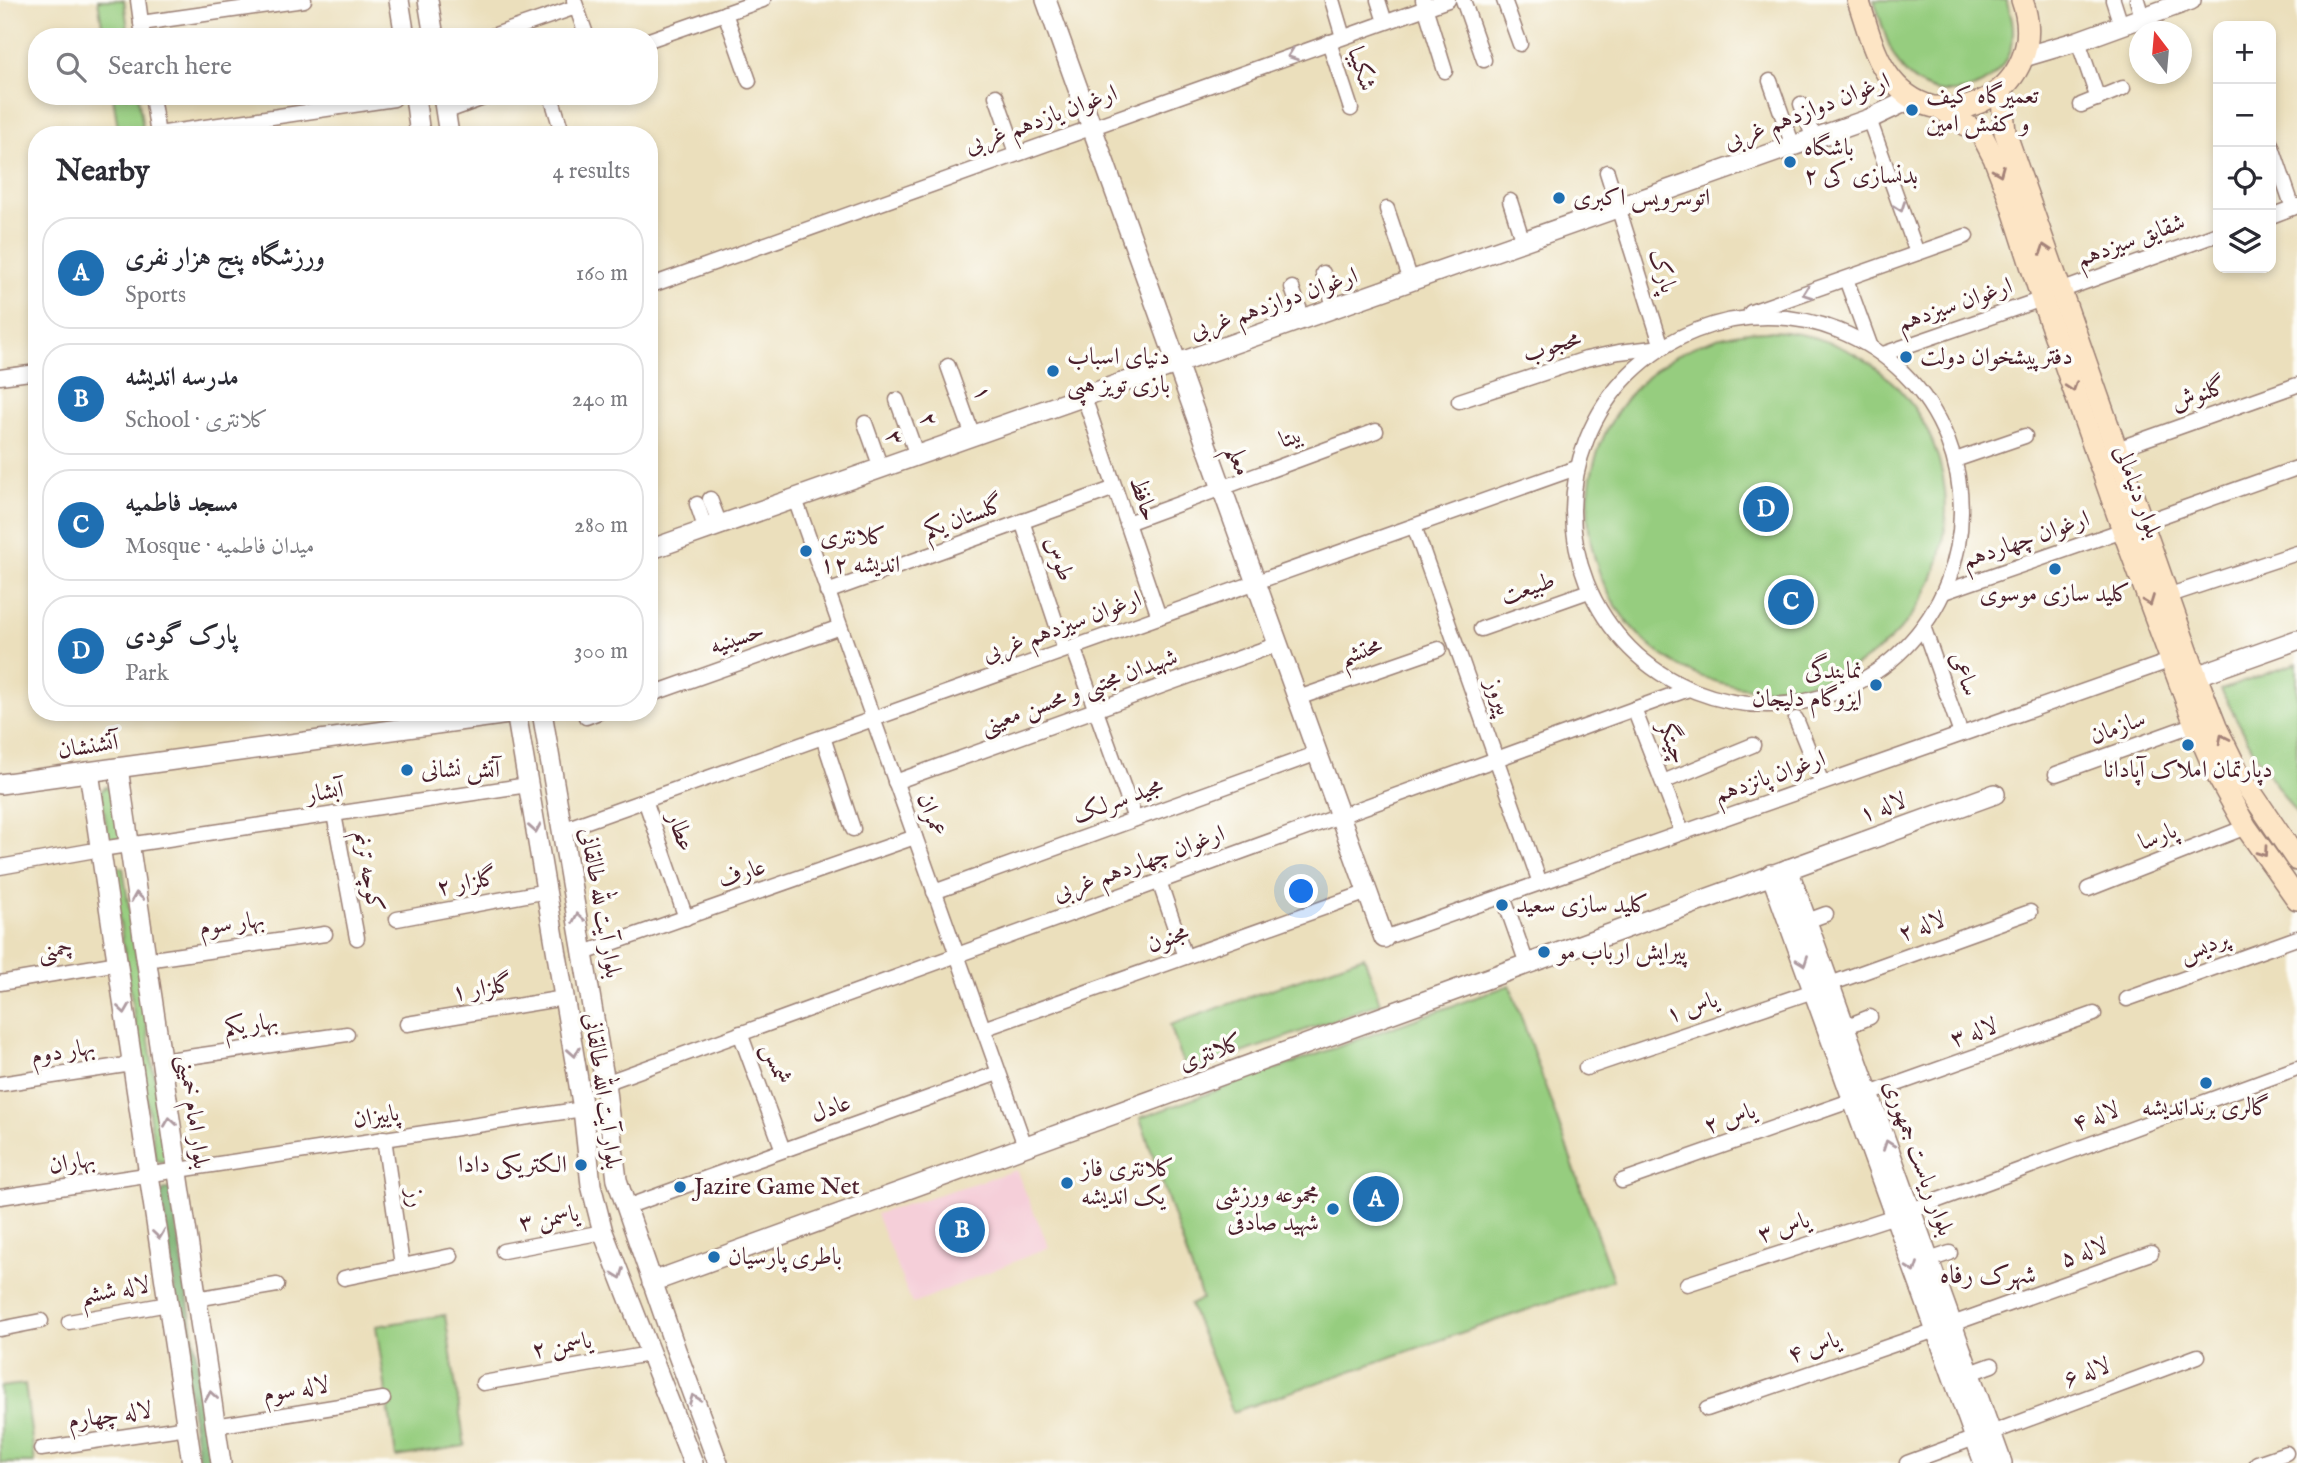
<!DOCTYPE html>
<meta charset="utf-8">
<style>
body{margin:0;font-family:"IM FELL English",Amiri,serif;background:#f2f2f3;color:#2b2b33}
.controls{position:absolute;right:21px;top:21px;display:grid;overflow:hidden;border-radius:14px;box-shadow:0 4px 10px #0003}
.controls button{width:63px;height:63px;display:grid;place-items:center;padding:0;border:0;border-bottom:2px solid #e1e1e2;background:#fff;color:#2b2b33;font:35px sans-serif}
.compass{position:absolute;left:2129px;top:21px;width:63px;height:63px;border-radius:50%;background:#fff;box-shadow:0 4px 10px #0003;rotate:344deg}
.you{position:absolute;left:1302px;top:892px;width:24px;height:24px;margin:-18px;border:5px solid #fff;border-radius:50%;background:#1a73e8;box-shadow:0 0 0 10px #1a73e833}
.badge{display:grid;place-items:center;width:46px;height:46px;border-radius:50%;background:#1f6fb2;color:#fff;font-size:23px;font-weight:700}
.pin{position:absolute;translate:-50% -50%;border:4px solid #fff;box-shadow:0 2px 7px #0006}
.list{margin:0;padding:0;list-style:none}
h2{display:flex;justify-content:space-between;align-items:center;height:91px;margin:0;padding:0 28px;font-size:30px}
h2 small{font-size:23px;font-weight:400;color:#7c7c81}
.list li{display:grid;grid-template-columns:46px 1fr auto;gap:21px;align-items:center;box-sizing:border-box;height:112px;margin:0 14px 14px;padding:0 14px;border:2px solid #e1e1e2;border-radius:28px}
.list b{display:block;font-size:26px;white-space:nowrap}
.list p{margin:0;font-size:23px;white-space:nowrap;color:#7c7c81}
.list em{font-size:23px;font-style:normal;color:#7c7c81}
.icon{flex:none;width:38px;height:38px;fill:none;stroke:currentColor;stroke-width:2;stroke-linecap:round;stroke-linejoin:round}
.map{position:relative;flex:none;width:2297px;height:1463px;overflow:hidden}
.search{position:absolute;background:#fff;box-shadow:0 4px 10px #0003;left:28px;top:28px;width:630px;height:77px;display:flex;align-items:center;gap:18px;box-sizing:border-box;padding:0 24px;border-radius:28px;color:#7c7c81;font-size:26px}
.panel{position:absolute;background:#fff;box-shadow:0 4px 10px #0003;left:28px;top:126px;width:630px;height:595px;border-radius:28px}
.map>svg:first-child{display:block}
</style>
<div class="map">
<svg width="2297" height="1463" viewBox="0 0 2297 1463">
<rect width="100%" height="100%" fill="#fdfcf7"/>
<filter id="ink" filterUnits="userSpaceOnUse"><feTurbulence type="fractalNoise" baseFrequency=".0143" numOctaves="2"/><feDisplacementMap in="SourceGraphic" scale="14" xChannelSelector="R" yChannelSelector="G"/><feConvolveMatrix kernelMatrix="1 2 1 2 8 2 1 2 1" color-interpolation-filters="sRGB"/></filter>
<filter id="wash" filterUnits="userSpaceOnUse"><feTurbulence type="fractalNoise" baseFrequency=".00686" numOctaves="4" result="noise"/><feDisplacementMap in="SourceGraphic" scale="28" xChannelSelector="R" yChannelSelector="G"/><feGaussianBlur stdDeviation="1.57" result="paint"/><feColorMatrix in="noise" values="0 0 0 0 0 0 0 0 0 0 0 0 0 0 0 0 0 1.4 0 .05"/><feComposite in="paint" operator="in"/></filter>
<g filter="url(#wash)">
<rect width="100%" height="100%" fill="#ebdfbc"/>
<polygon fill="#f5cfd9" points="1016,1170 1049,1247 912,1304 876,1214"/>
<g fill="#96cd7f" stroke="#707655" stroke-width="2">
<polygon points="98,0 124,0 129,37 104,37"/>
<path d="M1874,0H2006C2011,14 2015,27 2012,42C2003,93 1936,110 1903,70C1888,51 1882,23 1874,0Z"/>
<polygon points="113,96 138,96 144,135 119,135"/>
<circle cx="1767" cy="510" r="179"/>
<polygon points="2297,663 2297,815 2257,757 2221,690"/>
<polygon points="105,787 113,788 120,837 115,840 108,838 101,791"/>
<polygon points="118,867 123,868 167,1160 161,1162 156,1160 112,870"/>
<polygon points="1364,956 1380,1003 1187,1073 1170,1025"/>
<polygon points="1510,985 1613,1280 1233,1412 1190,1305 1202,1299 1140,1118"/>
<polygon points="445,1315 465,1446 396,1457 376,1326"/>
<polygon points="25,1384 35,1463 0,1463 0,1387"/>
</g>
<polygon fill="#78b06e" stroke="#61684c" stroke-width="2" points="166,1189 171,1189 213,1463 199,1463 161,1193"/>
</g>
<g filter="url(#ink)">
<g fill="none" stroke-linecap="round" stroke-linejoin="round">
<defs>
<g id="minor">
<polyline points="138,0 143,37"/>
<polyline points="574,0 587,37"/>
<polyline points="1332,0 1343,37"/>
<polyline points="1378,0 1385,22"/>
<polyline points="1423,0 1445,71"/>
<polyline points="1463,0 1484,60"/>
<polyline points="1504,0 1520,44"/>
<polyline points="2113,0 2121,25"/>
<polyline points="2137,0 2142,17"/>
<polyline points="725,13 749,81"/>
<polyline points="141,23 304,0"/>
<polyline points="492,36 576,7"/>
<polyline points="649,40 763,0"/>
<polyline points="2078,41 2098,99"/>
<polyline points="1329,42 1351,109"/>
<polyline points="1770,81 1793,146"/>
<polyline points="152,96 158,135"/>
<polyline points="551,96 563,135"/>
<polyline points="996,96 1016,153"/>
<polyline points="1801,104 1814,139"/>
<polyline points="2081,105 2123,88"/>
<polyline points="445,112 489,96"/>
<polyline points="1869,119 1917,253"/>
<polyline points="158,134 394,99"/>
<polyline points="2271,144 2293,208"/>
<polyline points="1510,201 1523,242"/>
<polyline points="1387,209 1411,281"/>
<polyline points="2271,216 2297,206"/>
<polyline points="1323,273 1335,308"/>
<polyline points="1846,279 1870,345"/>
<polyline points="649,286 1448,0"/>
<polyline points="1292,288 1303,319"/>
<polyline points="2060,291 2218,234"/>
<polyline points="1751,312 1966,236"/>
<circle cx="1767" cy="511" r="194"/>
<polyline points="1883,354 2042,299"/>
<polyline points="948,366 973,436"/>
<polyline points="0,377 37,372"/>
<polyline points="1084,397 1159,617"/>
<polyline points="897,400 917,456"/>
<polyline points="1459,401 1586,359 1619,352 1662,347 1607,172"/>
<polyline points="865,423 881,468"/>
<polyline points="2117,449 2297,385"/>
<polyline points="1955,460 2025,436"/>
<polyline points="710,499 720,525"/>
<polyline points="795,499 1025,1146"/>
<polyline points="697,504 706,530"/>
<polyline points="1022,521 1065,650"/>
<polyline points="1127,523 1376,431"/>
<polyline points="2142,523 2297,468"/>
<polyline points="1414,526 1540,883"/>
<polyline points="827,592 1115,488"/>
<polyline points="1944,592 2123,530"/>
<polyline points="2167,596 2297,553"/>
<polyline points="1481,629 1589,591"/>
<polyline points="1924,629 1961,734"/>
<polyline points="1073,647 1135,819"/>
<polyline points="649,695 840,627"/>
<polyline points="1298,698 1439,649"/>
<polyline points="1634,709 1682,832"/>
<polyline points="586,717 599,712"/>
<polyline points="1796,719 1822,783"/>
<polyline points="823,737 853,829"/>
<polyline points="2056,774 2195,724"/>
<polyline points="895,782 1278,644"/>
<polyline points="1663,782 1753,745"/>
<polyline points="645,800 686,918"/>
<polyline points="334,814 357,938"/>
<polyline points="562,830 1576,468"/>
<polyline points="0,867 101,849 528,785"/>
<polyline points="1159,881 1185,957"/>
<polyline points="2088,889 2246,827"/>
<polyline points="934,892 1318,753"/>
<polyline points="1503,896 1527,964"/>
<polyline points="397,919 547,891"/>
<polyline points="1807,921 1826,914"/>
<polyline points="1384,938 2172,660"/>
<polyline points="584,953 915,837"/>
<polyline points="146,960 325,934"/>
<polyline points="0,983 118,963"/>
<polyline points="1830,984 2030,912"/>
<polyline points="2127,999 2297,938"/>
<polyline points="407,1024 564,998"/>
<polyline points="1845,1027 1870,1017"/>
<polyline points="983,1029 1368,892"/>
<polyline points="740,1033 783,1150"/>
<polyline points="161,1061 347,1034"/>
<polyline points="1586,1068 1813,991"/>
<polyline points="605,1083 1689,689"/>
<polyline points="0,1084 132,1064"/>
<polyline points="1869,1094 2094,1014"/>
<polyline points="384,1138 402,1265"/>
<polyline points="1622,1181 1853,1100"/>
<polyline points="0,1197 583,1109"/>
<polyline points="626,1207 998,1073"/>
<polyline points="503,1251 603,1232"/>
<polyline points="1929,1260 1950,1253"/>
<polyline points="344,1278 451,1256"/>
<polyline points="1687,1284 1895,1216 2297,1068"/>
<polyline points="196,1299 277,1285"/>
<polyline points="69,1322 168,1304"/>
<polyline points="1952,1324 2151,1253"/>
<polyline points="0,1329 41,1321"/>
<polyline points="1970,1373 1992,1365"/>
<polyline points="483,1383 649,1354"/>
<polyline points="1707,1409 1936,1330"/>
<polyline points="215,1426 383,1399"/>
<polyline points="1991,1433 2198,1356"/>
<polyline points="41,1449 187,1427"/>
<polyline points="1907,1463 1975,1438"/>
<polyline points="2257,1463 2286,1453"/>
</g>
<g id="tertiary">
<polyline points="399,0 405,37"/>
<polyline points="428,0 434,37"/>
<polyline points="1046,0 1384,938"/>
<polyline points="2024,57 2078,41 2191,0"/>
<polyline points="415,96 420,135"/>
<polyline points="443,96 449,135"/>
<polyline points="649,550 1869,119 1913,98"/>
<polyline points="2196,676 2297,640"/>
<polyline points="516,712 583,1109 591,1185 603,1232 693,1463"/>
<polyline points="542,712 605,1083 617,1180 676,1350 718,1463"/>
<polyline points="118,768 221,1463"/>
<polyline points="89,772 192,1463"/>
<polyline points="0,784 516,713"/>
<polyline points="1788,869 2002,1463"/>
<polyline points="1771,874 1984,1463"/>
<polyline points="652,1282 1995,794"/>
</g>
<g id="secondary">
<path d="M1858,0C1867,26 1874,58 1891,79C1946,148 2053,86 2022,0"/>
<polyline points="2001,90 2005,132 2196,676 2216,727 2240,776 2297,860"/>
<polyline points="1938,107 1982,135 1994,158 2008,194 2042,299 2123,530 2195,724 2217,775 2246,827 2297,899"/>
</g>
</defs>
<use href="#minor" stroke="#9a7f74" stroke-width="17"/>
<use href="#tertiary" stroke="#9a7f74" stroke-width="22"/>
<use href="#secondary" stroke="#9a7f74" stroke-width="24"/>
<use href="#minor" stroke="#fff" stroke-width="14"/>
<use href="#tertiary" stroke="#fff" stroke-width="19"/>
<use href="#secondary" stroke="#fde5c5" stroke-width="21"/>
</g>
<defs><path id="oneway-chevron" d="M-2-3.5L2.5 0L-2 3.5" fill="none" stroke-width="1.6" stroke-linecap="round" stroke-linejoin="round" transform="scale(1.75)"/></defs>
<g stroke="#ae9aa0">
<use href="#oneway-chevron" transform="translate(1292 55) rotate(160)"/>
<use href="#oneway-chevron" transform="translate(1900 207) rotate(70)"/>
<use href="#oneway-chevron" transform="translate(1807 293) rotate(160)"/>
<use href="#oneway-chevron" transform="translate(535 828) rotate(80)"/>
<use href="#oneway-chevron" transform="translate(137 897) rotate(-99)"/>
<use href="#oneway-chevron" transform="translate(578 918) rotate(-100)"/>
<use href="#oneway-chevron" transform="translate(1803 961) rotate(70)"/>
<use href="#oneway-chevron" transform="translate(124 1009) rotate(82)"/>
<use href="#oneway-chevron" transform="translate(574 1052) rotate(80)"/>
<use href="#oneway-chevron" transform="translate(170 1122) rotate(-98)"/>
<use href="#oneway-chevron" transform="translate(1888 1145) rotate(-110)"/>
<use href="#oneway-chevron" transform="translate(159 1234) rotate(82)"/>
<use href="#oneway-chevron" transform="translate(1913 1268) rotate(70)"/>
<use href="#oneway-chevron" transform="translate(619 1274) rotate(69)"/>
<use href="#oneway-chevron" transform="translate(211 1396) rotate(-99)"/>
<use href="#oneway-chevron" transform="translate(694 1399) rotate(-110)"/>
</g>
<g stroke="#a48278">
<use href="#oneway-chevron" transform="translate(1999 171) rotate(68)"/>
<use href="#oneway-chevron" transform="translate(2045 249) rotate(-109)"/>
<use href="#oneway-chevron" transform="translate(2072 387) rotate(71)"/>
<use href="#oneway-chevron" transform="translate(2149 601) rotate(69)"/>
<use href="#oneway-chevron" transform="translate(2223 739) rotate(-116)"/>
<use href="#oneway-chevron" transform="translate(2263 852) rotate(55)"/>
</g>
</g>
<g fill="#1f6fb2" stroke="#fdfcf7" stroke-width="2.5">
<circle cx="1912" cy="110" r="7"/>
<circle cx="1790" cy="162" r="7"/>
<circle cx="1559" cy="198" r="7"/>
<circle cx="1906" cy="357" r="7"/>
<circle cx="1053" cy="371" r="7"/>
<circle cx="806" cy="551" r="7"/>
<circle cx="2055" cy="569" r="7"/>
<circle cx="1876" cy="685" r="7"/>
<circle cx="2188" cy="745" r="7"/>
<circle cx="407" cy="770" r="7"/>
<circle cx="1502" cy="905" r="7"/>
<circle cx="1544" cy="952" r="7"/>
<circle cx="2206" cy="1083" r="7"/>
<circle cx="581" cy="1165" r="7"/>
<circle cx="1067" cy="1183" r="7"/>
<circle cx="680" cy="1187" r="7"/>
<circle cx="1333" cy="1209" r="7"/>
<circle cx="714" cy="1257" r="7"/>
</g>
<g text-anchor="middle" dominant-baseline="central" stroke-width="7" stroke-linejoin="round" paint-order="stroke">
<g font-size="24" fill="#4a1f2b" stroke="#fdfcf7">
<text transform="translate(1361 69) rotate(72)">شکیبا</text>
<text transform="translate(1807 112) rotate(-21)">ارغوان دوازدهم غربی</text>
<text transform="translate(1041 120) rotate(-20)">ارغوان یازدهم غربی</text>
<text transform="translate(2131 241) rotate(-20)">شقایق سیزدهم</text>
<text transform="translate(1662 271) rotate(73)">پارک</text>
<text transform="translate(1274 304) rotate(-19)">ارغوان دوازدهم غربی</text>
<text transform="translate(1955 305) rotate(-19)">ارغوان سیزدهم</text>
<text transform="translate(1552 347) rotate(-17)">محجوب</text>
<text transform="translate(982 393) rotate(70)">۱</text>
<text transform="translate(2199 395) rotate(-19)">گلنوش</text>
<text transform="translate(928 420) rotate(70)">۲</text>
<text transform="translate(894 438) rotate(71)">۳</text>
<text transform="translate(1291 438) rotate(-20)">بیتا</text>
<text transform="translate(1238 461) rotate(70)">معلم</text>
<text transform="translate(2137 492) rotate(70)">بلوار دنیامالی</text>
<text transform="translate(1143 499) rotate(71)">حافظ</text>
<text transform="translate(964 518) rotate(-20)">گلستان یکم</text>
<text transform="translate(2026 540) rotate(-19)">ارغوان چهاردهم</text>
<text transform="translate(1059 559) rotate(72)">طوس</text>
<text transform="translate(1528 589) rotate(-19)">طبیعت</text>
<text transform="translate(1062 627) rotate(-20)">ارغوان سیزدهم غربی</text>
<text transform="translate(737 639) rotate(-19)">حسینیه</text>
<text transform="translate(1361 652) rotate(-19)">محتشم</text>
<text transform="translate(1964 674) rotate(71)">ساعی</text>
<text transform="translate(1079 692) rotate(-20)">شهیدان مجتبی و محسن معینی</text>
<text transform="translate(1498 697) rotate(70)">پیروز</text>
<text transform="translate(2118 728) rotate(-20)">سازمان</text>
<text transform="translate(1672 743) rotate(69)">چیتگر</text>
<text transform="translate(88 747) rotate(-8)">آتشنشان</text>
<text transform="translate(1770 777) rotate(-19)">ارغوان پانزدهم</text>
<text transform="translate(325 793) rotate(-9)">آبشار</text>
<text transform="translate(1118 801) rotate(-20)">مجید سرلک</text>
<text transform="translate(1883 808) rotate(-20)">لاله ۱</text>
<text transform="translate(931 815) rotate(70)">عمران</text>
<text transform="translate(680 832) rotate(71)">عطار</text>
<text transform="translate(2158 837) rotate(-22)">پارسا</text>
<text transform="translate(1139 864) rotate(-20)">ارغوان چهاردهم غربی</text>
<text transform="translate(368 872) rotate(80)">کوچه ترنم</text>
<text transform="translate(742 874) rotate(-19)">عارف</text>
<text transform="translate(467 883) rotate(-11)">گلزار ۲</text>
<text transform="translate(600 903) rotate(80)">بلوار آیت لله طالقانی</text>
<text transform="translate(232 924) rotate(-8)">بهار سوم</text>
<text transform="translate(1922 927) rotate(-20)">لاله ۲</text>
<text transform="translate(1168 939) rotate(-20)">مجنون</text>
<text transform="translate(2204 947) rotate(-20)">پردیس</text>
<text transform="translate(55 950) rotate(-10)">چمنی</text>
<text transform="translate(482 989) rotate(-9)">گلزار ۱</text>
<text transform="translate(1692 1008) rotate(-19)">یاس ۱</text>
<text transform="translate(251 1025) rotate(-8)">بهار یکم</text>
<text transform="translate(1974 1033) rotate(-19)">لاله ۳</text>
<text transform="translate(63 1052) rotate(-9)">بهار دوم</text>
<text transform="translate(1211 1053) rotate(-20)">کلانتری</text>
<text transform="translate(776 1064) rotate(70)">شمس</text>
<text transform="translate(602 1091) rotate(82)">بلوار آیت الله طالقانی</text>
<text transform="translate(831 1109) rotate(-20)">عادل</text>
<text transform="translate(193 1112) rotate(82)">بلوار امام خمینی</text>
<text transform="translate(376 1117) rotate(-9)">پاییزان</text>
<text transform="translate(2096 1117) rotate(-20)">لاله ۴</text>
<text transform="translate(1730 1119) rotate(-19)">یاس ۲</text>
<text transform="translate(1918 1158) rotate(70)">بلوار ریاست جمهوری</text>
<text transform="translate(72 1163) rotate(-9)">بهاران</text>
<text transform="translate(415 1198) rotate(82)">رز</text>
<text transform="translate(549 1219) rotate(-10)">یاسمن ۳</text>
<text transform="translate(1784 1228) rotate(-18)">یاس ۳</text>
<text transform="translate(2084 1253) rotate(-19)">لاله ۵</text>
<text transform="translate(115 1291) rotate(-10)">لاله ششم</text>
<text transform="translate(562 1346) rotate(-10)">یاسمن ۲</text>
<text transform="translate(1814 1348) rotate(-19)">یاس ۴</text>
<text transform="translate(2087 1373) rotate(-20)">لاله ۶</text>
<text transform="translate(296 1390) rotate(-9)">لاله سوم</text>
<text transform="translate(110 1416) rotate(-8)">لاله چهارم</text>
</g>
<g font-size="24" fill="#4a1f2b" stroke="#fdfcf7" text-anchor="start">
<text x="1926" y="96">تعمیرگاه کیف<tspan x="1926" dy="28">و کفش امین</tspan></text>
<text x="1804" y="148">باشگاه<tspan x="1804" dy="28">بدنسازی کی ۲</tspan></text>
<text x="1573" y="198">اتوسرویس اکبری</text>
<text x="1067" y="357">دنیای اسباب<tspan x="1067" dy="28">بازی تویز هپی</tspan></text>
<text x="1920" y="357">دفترپیشخوان دولت</text>
<text x="820" y="537">کلانتری<tspan x="820" dy="28">۱۲ اندیشه</tspan></text>
<text x="2055" y="594" text-anchor="middle">کلید سازی موسوی</text>
<text x="1862" y="671" text-anchor="end">نمایندگی<tspan x="1862" dy="28">ایزوگام دلیجان</tspan></text>
<text x="421" y="770">آتش نشانی</text>
<text x="2188" y="770" text-anchor="middle">دپارتمان املاک آپادانا</text>
<text x="1516" y="905">کلید سازی سعید</text>
<text x="1558" y="952">پیرایش ارباب مو</text>
<text x="2206" y="1108" text-anchor="middle">گالری برنداندیشه</text>
<text x="567" y="1165" text-anchor="end">الکتریکی دادا</text>
<text x="1081" y="1169">کلانتری فاز<tspan x="1081" dy="28">یک اندیشه</tspan></text>
<text x="694" y="1187">Jazire Game Net</text>
<text x="1319" y="1195" text-anchor="end">مجموعه ورزشی<tspan x="1319" dy="28">شهید صادقی</tspan></text>
<text x="728" y="1257">باطری پارسيان</text>
</g>
<g font-size="26" fill="#4a1f2b" stroke="#fdfcf7">
<text x="1988" y="1275">شهرک رفاه</text>
</g>
</g>
</svg>
<div class="controls">
<button>+</button>
<button>−</button>
<button><svg class="icon" aria-label="locate" viewBox="0 0 24 24"><circle cx="12" cy="12" r="6"/><path d="M12 2v4M12 18v4M2 12h4M18 12h4"/></svg></button>
<button><svg class="icon" aria-label="layers" viewBox="0 0 24 24"><path d="M12 4l9 5-9 5-9-5zM3 14l9 5 9-5"/></svg></button>
</div>
<svg class="compass" viewBox="-18 -18 36 36"><path d="M0-13l5 13h-10z" fill="#e53935"/><path d="M0 13l5-13h-10z" fill="#7c7c81"/></svg>
<div class="you"></div>
<div class="pin badge" style="left:1376px;top:1199px">A</div>
<div class="pin badge" style="left:962px;top:1230px">B</div>
<div class="pin badge" style="left:1791px;top:602px">C</div>
<div class="pin badge" style="left:1766px;top:509px">D</div>
<div class="search"><svg class="icon" aria-label="search" viewBox="0 0 24 24"><circle cx="10" cy="10" r="6"/><path d="M15 15l6 6"/></svg>Search here</div>
<section class="panel">
<h2>Nearby<small>4 results</small></h2>
<ul class="list">
<li><span class="badge">A</span><div><b>ورزشگاه پنج هزار نفری</b><p>Sports</p></div><em>160 m</em></li>
<li><span class="badge">B</span><div><b>مدرسه اندیشه</b><p>School · کلانتری</p></div><em>240 m</em></li>
<li><span class="badge">C</span><div><b>مسجد فاطمیه</b><p>Mosque · میدان فاطمیه</p></div><em>280 m</em></li>
<li><span class="badge">D</span><div><b>پارک گودی</b><p>Park</p></div><em>300 m</em></li>
</ul>
</section>
</div>
